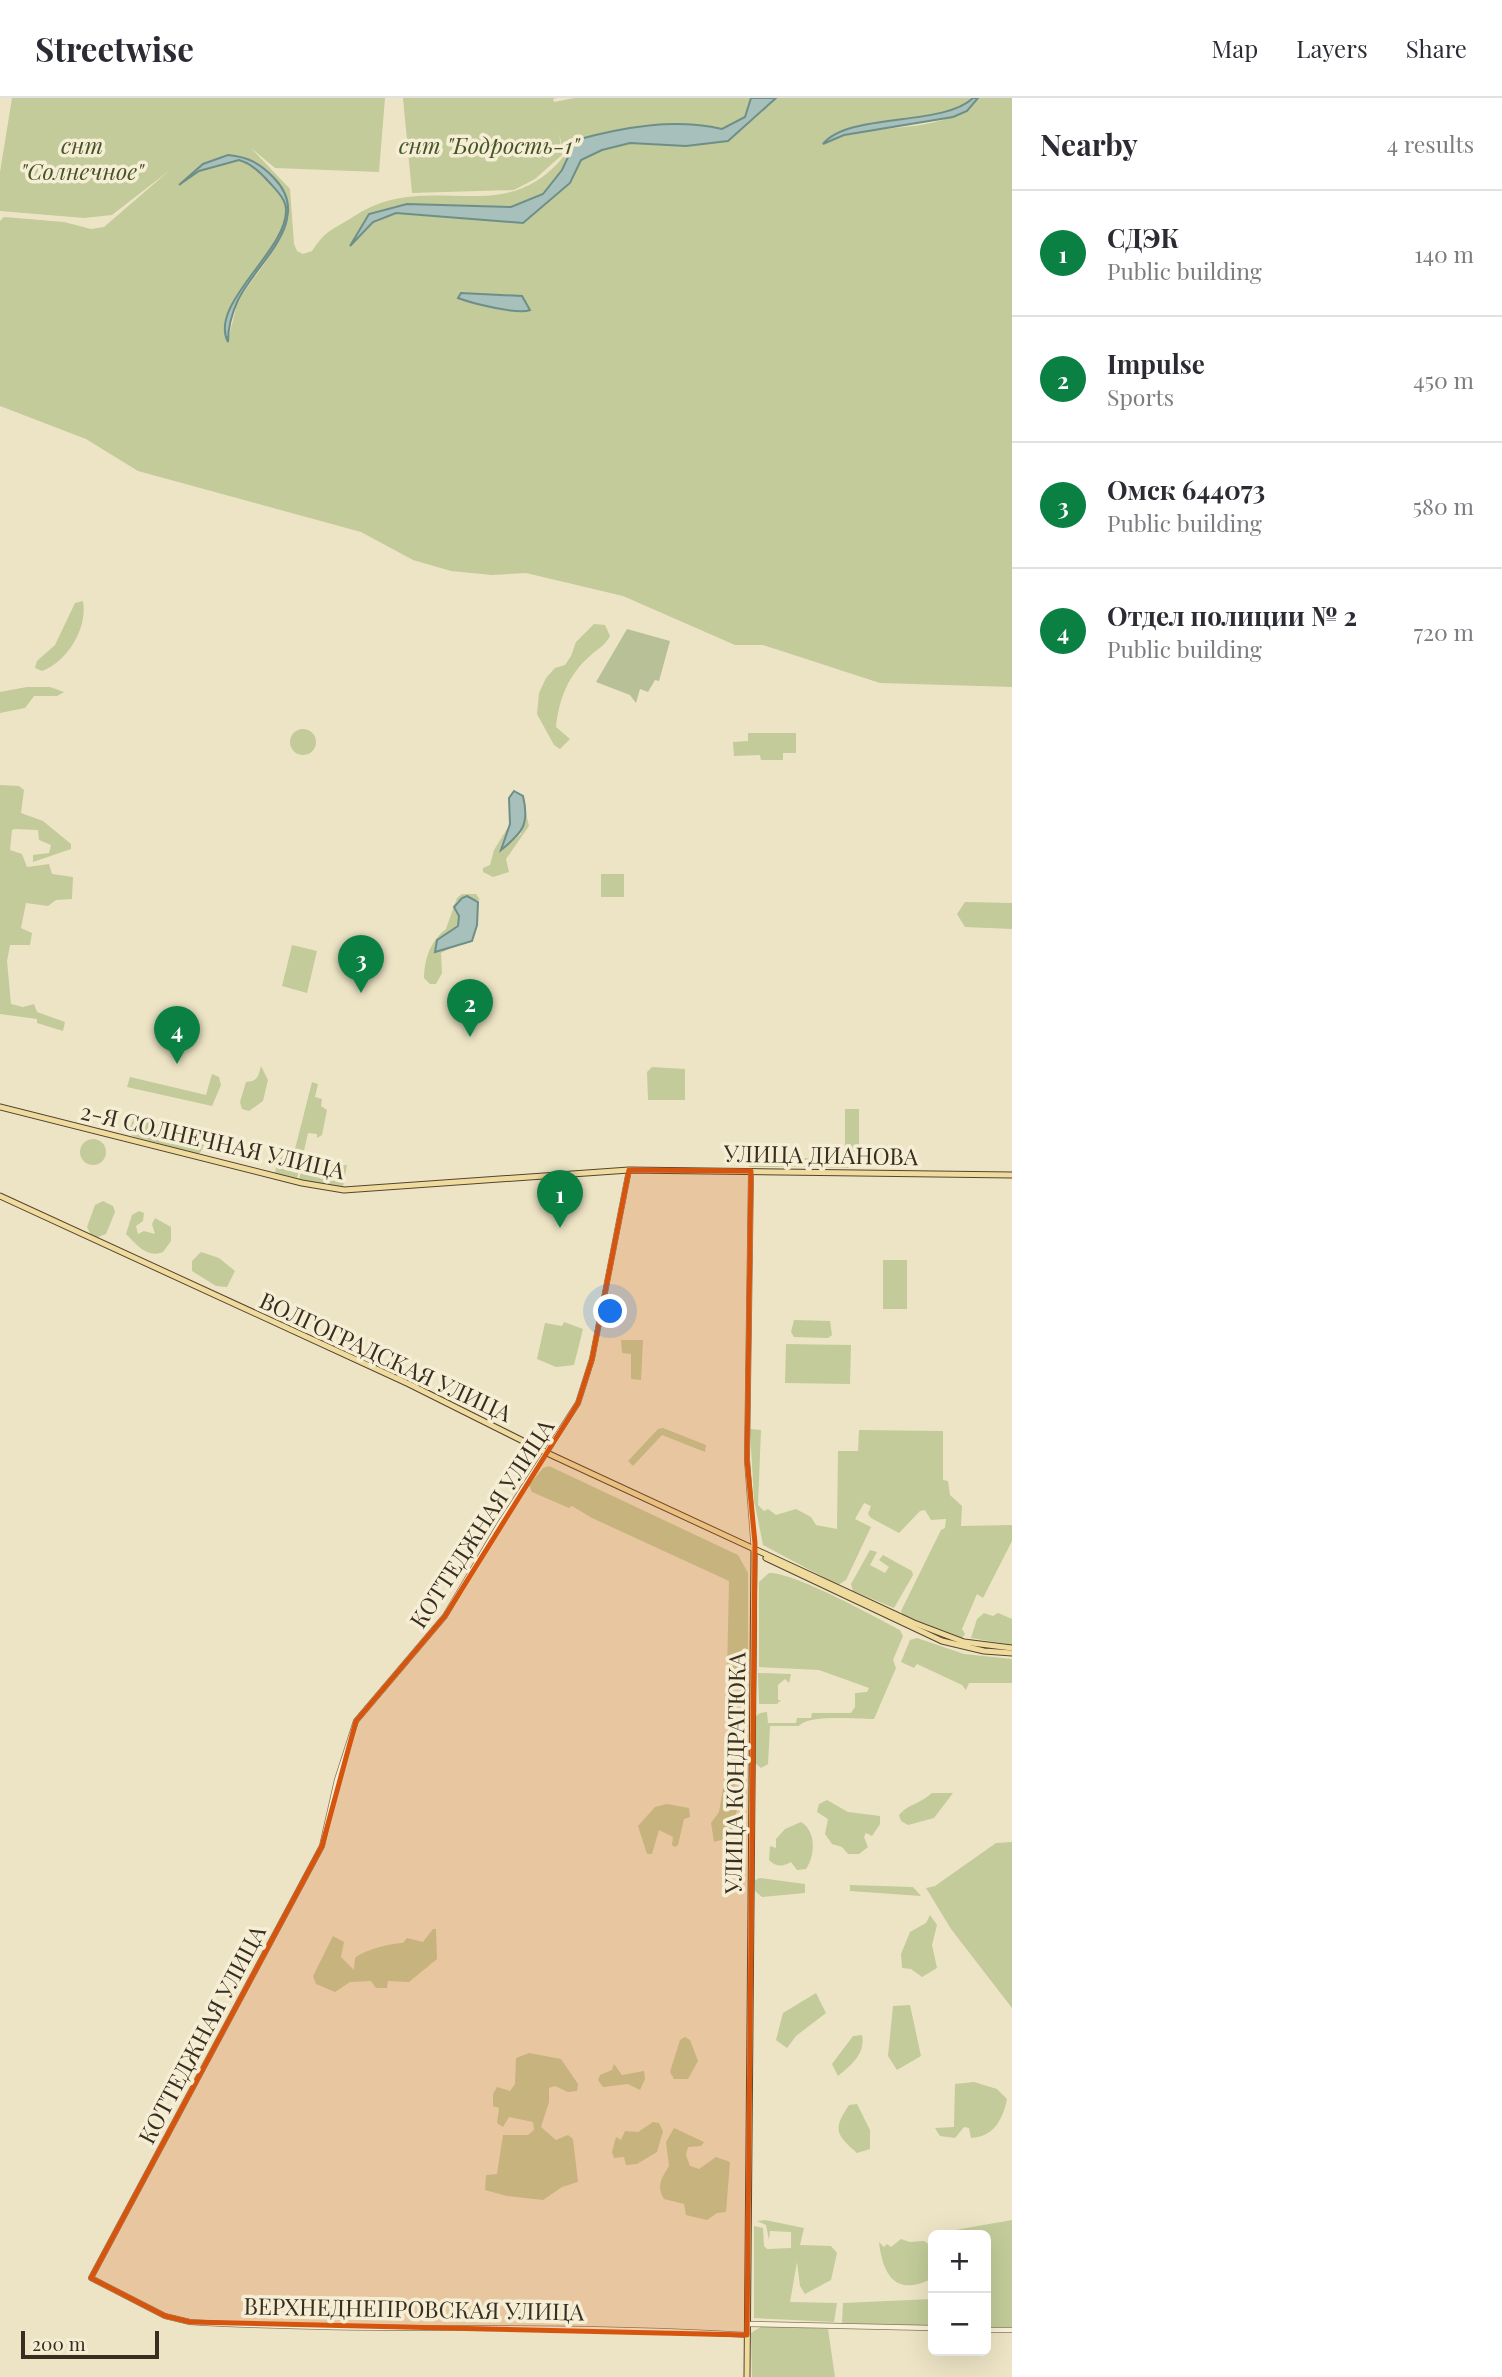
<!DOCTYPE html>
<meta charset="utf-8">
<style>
body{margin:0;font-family:"Playfair Display",serif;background:#f7f7f7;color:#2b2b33}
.controls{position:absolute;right:21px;bottom:21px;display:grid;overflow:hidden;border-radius:10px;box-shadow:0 7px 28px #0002}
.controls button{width:63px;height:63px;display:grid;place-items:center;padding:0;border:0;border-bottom:2px solid #e1e1e2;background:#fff;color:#2b2b33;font:35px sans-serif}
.scale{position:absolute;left:21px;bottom:18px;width:138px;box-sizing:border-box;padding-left:7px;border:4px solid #382d1f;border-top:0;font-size:19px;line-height:24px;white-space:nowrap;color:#382d1f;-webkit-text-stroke:5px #f5eed5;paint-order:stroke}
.you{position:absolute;left:611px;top:1214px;width:24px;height:24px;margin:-18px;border:5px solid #fff;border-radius:50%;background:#1a73e8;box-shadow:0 0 0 10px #1a73e833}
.badge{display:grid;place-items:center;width:46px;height:46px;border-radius:50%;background:#0b8043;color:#fff;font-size:23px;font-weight:700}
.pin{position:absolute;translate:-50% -58px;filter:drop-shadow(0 2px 4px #0008)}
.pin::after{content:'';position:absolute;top:37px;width:24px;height:21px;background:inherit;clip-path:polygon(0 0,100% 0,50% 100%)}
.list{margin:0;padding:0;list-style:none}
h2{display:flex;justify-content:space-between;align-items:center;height:91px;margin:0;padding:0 28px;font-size:30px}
h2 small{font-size:23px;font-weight:400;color:#7c7c81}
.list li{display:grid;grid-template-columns:46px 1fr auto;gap:21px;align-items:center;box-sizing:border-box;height:126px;padding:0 28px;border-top:2px solid #e1e1e2}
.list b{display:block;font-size:26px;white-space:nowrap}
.list p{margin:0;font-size:23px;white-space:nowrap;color:#7c7c81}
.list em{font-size:23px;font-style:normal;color:#7c7c81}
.map{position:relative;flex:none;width:1012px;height:2279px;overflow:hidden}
header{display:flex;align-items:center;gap:42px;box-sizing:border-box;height:98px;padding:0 35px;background:#fff;border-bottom:2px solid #e1e1e2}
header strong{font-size:33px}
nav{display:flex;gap:38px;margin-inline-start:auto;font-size:24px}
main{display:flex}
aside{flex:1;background:#fff}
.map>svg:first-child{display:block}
</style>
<header>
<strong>Streetwise</strong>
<nav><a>Map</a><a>Layers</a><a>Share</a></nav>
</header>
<main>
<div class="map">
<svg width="1012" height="2279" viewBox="0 0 1012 2279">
<rect width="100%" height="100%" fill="#ede4c5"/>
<g fill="#c2cb99" fill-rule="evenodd">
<path d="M12,0H385L379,74L275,70L251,50L290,91L294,146L297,153L303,156L312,153C328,129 334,132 356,117C430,70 504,133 564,58L559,35L562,57L535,81L514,92L412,95L403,0H557L553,1L554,4L574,0H751L745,19L722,31C674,19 623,29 576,42L562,72L543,96L511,109L407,106L369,116L353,145L373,124L396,115L523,125L570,85L581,62L602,51L630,45L728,43L776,0H973C944,28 847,15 823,46C830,44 836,40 843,38C887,25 947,36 979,0H1012V589L880,585L763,547H735L623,498L526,475L492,477L451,473L413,462L361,434L138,373L86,341L0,308V123L4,119L64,124L91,131L104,129L170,72L112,117L84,120L0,113V74ZM243,59L281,87L289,119L265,165L238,202L228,242C228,236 226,227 227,221C233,187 289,145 286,111C285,101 275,92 269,84C261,75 250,65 238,62L199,73L181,87L203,66Z"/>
<path d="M83,503C88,530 67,564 42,573L35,570L37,563L55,547L75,505Z"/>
<path d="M594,526L605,527L610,538C605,548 597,551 590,558C568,577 559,601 556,629L570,641L560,651L554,647L537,616L539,595L546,580L555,570L565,567L571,558L576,544Z"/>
<polygon points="27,589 50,589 64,594 57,598 34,598 25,610 0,615 0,594"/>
<circle cx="303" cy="644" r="13"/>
<polygon points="748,635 796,635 796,655 783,655 783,662 761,662 760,657 734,658 733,644 748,643"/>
<polygon points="0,687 19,688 24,692 21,715 43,723 71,746 71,751 33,764 33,757 49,755 51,747 39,742 38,732 15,731 12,732 10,752 22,756 27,769 49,766 52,776 73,779 72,801 56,802 48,808 26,805 21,830 32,835 30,847 10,847 7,863 11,906 23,909 34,906 37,914 65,924 63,933 37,925 37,921 0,916"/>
<polygon points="525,711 529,728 506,761 509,774 493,779 483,774 483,770 490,767 494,752 510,726 503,751 521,736"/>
<rect x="601" y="776" width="23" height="23"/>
<path d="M462,796H476L480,802L457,803L454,809L459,818L458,828L446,838L442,850H451L441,855L442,875L436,886H430L424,880C424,861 431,842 446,831L447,828L457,800Z"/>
<polygon points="965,804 1012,805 1012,831 965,829 957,816"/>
<polygon points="292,847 317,853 307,895 282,888"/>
<path d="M261,968L268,982L263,1003L249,1013L242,1011L240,1004L246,984C258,983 258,979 261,968Z"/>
<polygon points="652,969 685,971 685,1002 648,1002 647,974"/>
<polygon points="212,976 219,979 221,987 212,1008 127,989 130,979 206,997"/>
<polygon points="312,984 318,986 315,999 322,1001 321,1008 327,1012 322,1037 317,1040 317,1036 308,1035 304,1053 295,1051"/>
<rect x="845" y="1011" width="14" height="43"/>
<polygon points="135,1017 201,1034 198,1044 204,1047 200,1055 194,1055 132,1038 130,1030"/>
<circle cx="93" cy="1054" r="13"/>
<polygon points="280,1051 303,1056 297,1080 275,1075"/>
<polygon points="305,1058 337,1068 347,1067 343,1089 299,1082"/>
<polygon points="844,1060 849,1070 816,1069 815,1066 815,1069 749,1069 749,1061"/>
<polygon points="103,1103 113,1108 115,1114 106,1136 98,1139 91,1137 87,1129 95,1107"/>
<path d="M139,1113L144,1115L143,1123L136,1128L138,1136L144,1133L155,1136L152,1126L155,1120L171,1129V1143L163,1154C147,1161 136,1146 126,1136L132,1117Z"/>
<polygon points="201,1154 219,1160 235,1173 227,1189 216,1188 192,1173 192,1163"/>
<rect x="883" y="1162" width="24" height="49"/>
<polygon points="794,1222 830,1223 832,1237 828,1240 794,1239 791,1234"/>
<polygon points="564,1224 583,1231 574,1267 556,1269 537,1261 545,1225 562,1228"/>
<polygon points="621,1242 643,1242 641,1282 631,1281 631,1256 622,1255"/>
<polygon points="786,1246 851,1247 850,1286 785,1285"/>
<polygon points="663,1330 706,1347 705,1354 662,1337 633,1368 628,1363 658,1331"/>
<polygon points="750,1331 761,1332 758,1407 764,1413 768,1411 776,1417 796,1411 811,1419 816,1427 837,1431 838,1353 858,1353 859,1332 943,1333 943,1382 948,1383 950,1397 962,1408 961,1428 1012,1427 1012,1443 983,1500 977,1496 962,1531 965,1536 962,1540 903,1517 901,1513 941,1432 945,1430 946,1421 931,1422 925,1412 920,1413 899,1435 871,1420 868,1416 871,1408 864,1405 855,1421 871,1429 846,1482 838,1487 763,1447 754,1402"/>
<polygon points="549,1368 738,1457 748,1475 748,1582 744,1584 733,1583 727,1574 729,1483 592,1420 572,1408 569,1410 532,1394 529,1387 543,1370"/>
<polygon points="870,1452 877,1454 870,1467 885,1475 889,1469 879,1462 883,1457 912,1473 913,1477 894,1510 853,1493 851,1486"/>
<path d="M769,1475C794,1474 873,1518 900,1532L903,1538L893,1562L896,1570L874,1621C856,1621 809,1616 799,1628H770L768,1666L761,1670L755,1665V1619L760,1615L767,1614L768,1625H796L797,1620H811L812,1615H851L855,1609V1595L867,1594L869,1590L819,1572L759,1569V1484Z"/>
<polygon points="984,1515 993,1518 998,1515 1012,1521 1012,1547 971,1540 977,1521"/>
<polygon points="917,1540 964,1556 1012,1561 1012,1585 969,1585 966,1592 962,1587 917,1566 914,1570 901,1564 910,1542"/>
<polygon points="758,1575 791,1576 789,1585 785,1581 778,1587 778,1602 781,1602 777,1606 759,1606"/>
<polygon points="733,1670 737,1711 731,1739 714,1744 711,1725 719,1714 726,1673"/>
<path d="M932,1695H953L934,1720L908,1727L901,1723L899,1717C908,1706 922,1705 932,1695Z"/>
<polygon points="827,1702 848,1714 880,1718 880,1726 872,1738 866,1735 864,1739 868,1749 859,1756 848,1756 842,1749 832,1746 825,1736 828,1721 817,1714 819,1706"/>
<polygon points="667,1706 689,1710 690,1719 684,1721 678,1747 675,1749 672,1747 673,1739 659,1732 652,1756 647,1756 638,1728 655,1709"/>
<path d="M801,1724C817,1734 815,1758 806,1771L797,1772L791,1764C783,1769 776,1769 769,1762L770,1748L776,1750V1741L785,1731Z"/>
<polygon points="1012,1744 1012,1910 951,1831 926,1790 935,1788 996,1745"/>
<polygon points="760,1780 805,1786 805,1795 762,1799 755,1793 755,1782"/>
<polygon points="850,1787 913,1789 921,1798 850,1793"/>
<polygon points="930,1817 937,1827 932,1847 937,1870 922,1879 911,1871 902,1870 901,1856 910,1834 926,1825"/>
<path d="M433,1831H436L437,1861L409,1884L388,1883L387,1890H376L371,1883L350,1884L335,1894L316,1886L313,1878L333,1838L344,1844L341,1859L354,1872L355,1860C364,1852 392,1845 403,1845L407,1840L423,1844Z"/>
<polygon points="816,1895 826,1915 796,1938 787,1950 776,1942 783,1915"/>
<polygon points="910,1907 921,1958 897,1972 888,1958 893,1908"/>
<path d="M862,1937C866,1956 850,1968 838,1978L832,1966L853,1938Z"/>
<polygon points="685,1939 690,1942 698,1963 688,1981 674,1981 670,1974 680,1942"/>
<polygon points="529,1955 561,1961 578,1986 577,1993 568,1994 555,1988 549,1990 549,2004 541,2029 556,2042 568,2037 573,2041 578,2084 562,2089 543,2102 507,2098 485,2092 486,2077 497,2076 503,2037 528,2037 534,2032 533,2024 509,2019 503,2029 497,2025 499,2010 493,2008 493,1996 497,1989 510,1993 515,1986 516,1960"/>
<polygon points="614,1966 622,1977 644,1973 645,1981 640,1992 628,1986 603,1989 598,1982 600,1977 612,1972"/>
<path d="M974,1984L997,1991L1007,2001C1003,2021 994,2039 971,2040L969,2030L964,2029L955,2040L940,2038L935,2030L954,2029L955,1986Z"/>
<path d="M857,2006L870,2032V2051L857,2055C835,2036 833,2031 849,2007Z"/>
<polygon points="653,2024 659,2025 663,2033 657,2054 637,2066 626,2067 624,2059 614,2060 612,2054 616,2039 621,2042 625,2033 638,2034"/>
<path d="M674,2030L704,2044L701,2048L688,2049L686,2057L690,2068L699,2071L716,2059L730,2064L726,2114L717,2115L707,2122L686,2117L684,2106L664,2101C656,2087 662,2080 669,2068L666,2044Z"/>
<polygon points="765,2122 804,2130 800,2147 831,2148 837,2155 831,2182 805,2196 800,2188 797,2164 790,2204 837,2205 834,2224 754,2220 754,2128 763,2130 764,2148 767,2151 791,2150 791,2134 770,2133 769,2142 766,2127 757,2123"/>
<polygon points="1012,2122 1012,2231 986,2230 986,2137 955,2137 955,2132"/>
<path d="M901,2141L910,2144L924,2143L933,2149V2180C897,2199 883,2179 879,2144L884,2149L887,2146L891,2149Z"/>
<polygon points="933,2201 933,2228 842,2225 843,2205"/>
<polygon points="762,2228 828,2231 835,2279 752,2279 751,2235"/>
</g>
<polygon fill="#b8c098" points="627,531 670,543 659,583 655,582 648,594 640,591 636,605 630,597 596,584"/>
<g fill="#a7c0bb" stroke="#6e8f89" stroke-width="2">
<path d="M751,0H776L728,43L686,48L630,45L602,52L581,62L570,85L523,125L396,115L373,124L350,148L369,116L407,106L511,109L543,96L562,72L576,42C624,29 674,20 722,31L745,19Z"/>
<path d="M973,0H978L967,13L953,19L844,37L823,46C849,14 943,29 973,0Z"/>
<path d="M228,57C248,59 260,65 274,80C315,122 256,165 238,202C232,215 228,230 228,244C208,206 287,153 286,112C286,101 276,92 269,84C261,75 250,65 239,62L199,73L179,87L203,66Z"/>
<path d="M461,195L522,198L530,212C518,217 471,205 458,200Z"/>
<path d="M514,693L523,698C530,727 522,735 501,752L510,726L509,700Z"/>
<polygon points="467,798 478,804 477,827 472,843 435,854 437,842 458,828 459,818 454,809 462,800"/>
</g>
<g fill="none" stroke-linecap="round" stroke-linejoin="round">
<defs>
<g id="minor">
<path d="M629,1072L592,1261L578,1305L499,1427L445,1518L356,1623L337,1682L322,1748L91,2180L165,2218L190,2224C376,2235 561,2225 747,2237"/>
<polyline points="751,1073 747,1362 754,1453"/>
<polyline points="747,2226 933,2230"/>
<polyline points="986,2232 1012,2232"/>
</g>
<g id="major">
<polyline points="0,1009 302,1085 344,1092 629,1072 1012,1077"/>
<polyline points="0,1098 409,1286 547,1355 914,1525 964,1544 1012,1550"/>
<polyline points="766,1460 942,1543 984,1553 1012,1555"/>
<polyline points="747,2279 754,1453"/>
</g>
</defs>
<use href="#minor" stroke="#87765c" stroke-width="6"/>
<use href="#major" stroke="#554430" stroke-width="7"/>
<use href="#minor" stroke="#f8f1d8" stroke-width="4.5"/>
<use href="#major" stroke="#efdb9e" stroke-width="5"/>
</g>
<path fill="#d6550e" fill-opacity="0.2" stroke="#d6550e" stroke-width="5" stroke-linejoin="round" d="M629,1072L751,1073L747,1362L755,1445L747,2237L190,2224L165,2218L91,2180L322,1748L356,1623L445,1518L578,1305L592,1261Z"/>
<g text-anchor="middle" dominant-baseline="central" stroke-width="7" stroke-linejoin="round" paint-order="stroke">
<g font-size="23" font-style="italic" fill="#455426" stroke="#f5eed5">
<text x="82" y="46">снт<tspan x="82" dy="26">"Солнечное"</tspan></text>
<text x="489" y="46">снт "Бодрость-1"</text>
</g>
<g font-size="23" fill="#382d1f" stroke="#f5eed5">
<text transform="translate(213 1042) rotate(13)">2-Я СОЛНЕЧНАЯ УЛИЦА</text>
<text transform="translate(821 1056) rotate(1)">УЛИЦА ДИАНОВА</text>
<text transform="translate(386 1258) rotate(25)">ВОЛГОГРАДСКАЯ УЛИЦА</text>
<text transform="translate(481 1425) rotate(-57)">КОТТЕДЖНАЯ УЛИЦА</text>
<text transform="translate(734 1675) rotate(-89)">УЛИЦА КОНДРАТЮКА</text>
<text transform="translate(201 1936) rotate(-62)">КОТТЕДЖНАЯ УЛИЦА</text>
<text transform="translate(414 2210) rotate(1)">ВЕРХНЕДНЕПРОВСКАЯ УЛИЦА</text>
</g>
</g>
</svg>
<div class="controls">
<button>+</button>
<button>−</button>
</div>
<div class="scale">200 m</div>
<div class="you"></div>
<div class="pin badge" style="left:560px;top:1130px">1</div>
<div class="pin badge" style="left:470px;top:939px">2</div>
<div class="pin badge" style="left:361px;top:895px">3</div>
<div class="pin badge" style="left:177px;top:966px">4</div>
</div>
<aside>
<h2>Nearby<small>4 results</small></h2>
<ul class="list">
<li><span class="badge">1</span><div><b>СДЭК</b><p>Public building</p></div><em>140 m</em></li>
<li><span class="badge">2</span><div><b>Impulse</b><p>Sports</p></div><em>450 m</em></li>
<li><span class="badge">3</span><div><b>Омск 644073</b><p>Public building</p></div><em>580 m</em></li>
<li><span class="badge">4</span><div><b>Отдел полиции № 2</b><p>Public building</p></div><em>720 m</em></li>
</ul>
</aside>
</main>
